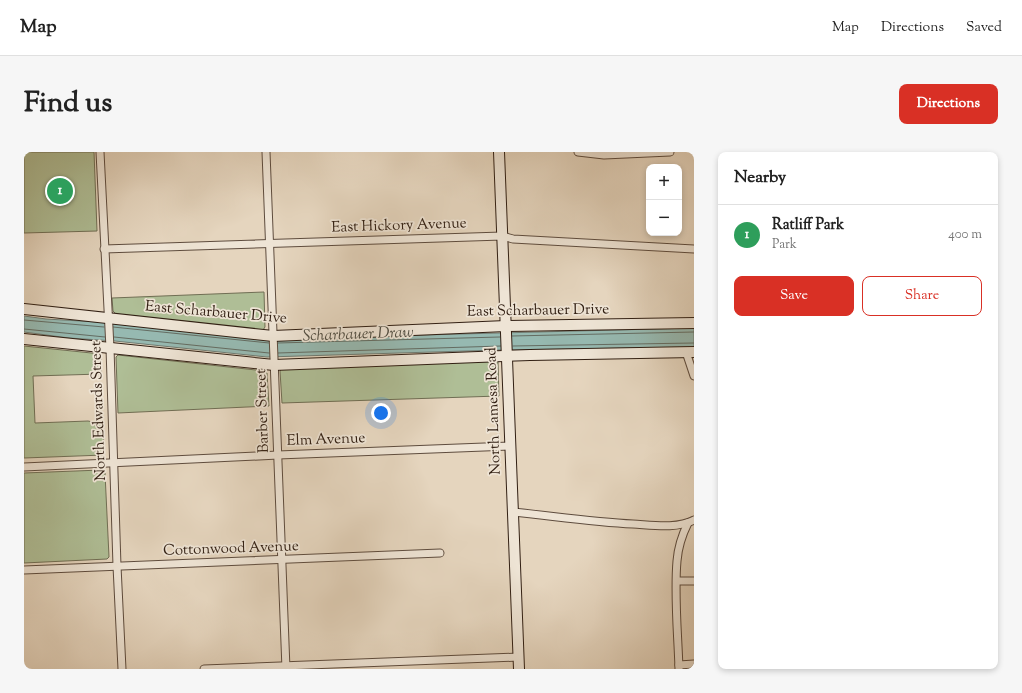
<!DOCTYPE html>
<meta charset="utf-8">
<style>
body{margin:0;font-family:"Sorts Mill Goudy",serif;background:#f6f6f6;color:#222}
.controls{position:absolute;right:12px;top:12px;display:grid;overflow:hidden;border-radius:8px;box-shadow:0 2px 6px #0003}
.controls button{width:36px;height:36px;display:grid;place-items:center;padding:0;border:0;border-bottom:1px solid #e0e0e0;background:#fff;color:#222;font:20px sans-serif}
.you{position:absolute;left:357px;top:261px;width:14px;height:14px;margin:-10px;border:3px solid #fff;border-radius:50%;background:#1a73e8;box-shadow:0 0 0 6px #1a73e833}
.badge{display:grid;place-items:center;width:26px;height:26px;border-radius:50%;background:#d93025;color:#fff;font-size:13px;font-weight:700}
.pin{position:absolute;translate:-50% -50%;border:2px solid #fff;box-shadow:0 1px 4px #0006}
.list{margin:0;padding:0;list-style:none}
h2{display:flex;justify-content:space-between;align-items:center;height:52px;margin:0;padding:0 16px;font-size:17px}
h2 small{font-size:13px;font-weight:400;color:#767676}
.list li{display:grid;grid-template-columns:26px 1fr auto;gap:12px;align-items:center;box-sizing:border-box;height:60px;padding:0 16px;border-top:1px solid #e0e0e0}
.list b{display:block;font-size:15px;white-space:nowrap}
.list p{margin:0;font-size:13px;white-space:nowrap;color:#767676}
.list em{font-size:13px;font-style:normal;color:#767676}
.actions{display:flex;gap:8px;padding:12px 16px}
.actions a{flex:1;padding:9px 0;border:1px solid #d93025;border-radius:8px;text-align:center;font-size:14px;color:#d93025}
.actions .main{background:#d93025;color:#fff}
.map{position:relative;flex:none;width:670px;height:517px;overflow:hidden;border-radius:8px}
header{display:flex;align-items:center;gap:24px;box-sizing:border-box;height:56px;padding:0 20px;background:#fff;border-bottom:1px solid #e0e0e0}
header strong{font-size:19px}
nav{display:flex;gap:22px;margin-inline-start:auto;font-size:14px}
.intro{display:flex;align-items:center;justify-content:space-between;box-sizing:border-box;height:96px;padding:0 24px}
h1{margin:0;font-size:28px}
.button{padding:10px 18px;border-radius:8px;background:#d93025;color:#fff;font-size:14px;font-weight:700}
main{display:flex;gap:24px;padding:0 24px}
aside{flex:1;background:#fff;border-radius:8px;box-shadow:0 2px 6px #0003}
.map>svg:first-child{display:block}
</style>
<header>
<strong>Map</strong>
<nav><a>Map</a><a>Directions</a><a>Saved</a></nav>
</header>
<div class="intro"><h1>Find us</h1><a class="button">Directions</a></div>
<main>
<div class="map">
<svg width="670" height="517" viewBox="0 0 670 517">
<rect width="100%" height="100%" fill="#e5d5be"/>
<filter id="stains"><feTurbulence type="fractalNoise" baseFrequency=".005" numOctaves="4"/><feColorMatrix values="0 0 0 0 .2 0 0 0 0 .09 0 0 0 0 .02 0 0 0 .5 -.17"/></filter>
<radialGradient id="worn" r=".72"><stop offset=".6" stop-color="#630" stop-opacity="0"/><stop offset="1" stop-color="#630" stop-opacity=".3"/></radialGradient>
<g fill="#afbe96" stroke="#706e54">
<polygon points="0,0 70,0 73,79 0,81"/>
<polygon points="240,140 241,175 239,178 92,162 89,159 88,146"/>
<polygon points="0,194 77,202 77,222 9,224 11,271 64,269 79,272 80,303 0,306"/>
<polygon points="94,203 241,219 243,221 245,254 94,261 92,205"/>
<polygon points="472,208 474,210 475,244 258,251 256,219 260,215"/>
<polygon points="77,318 81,321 85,405 83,407 0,411 0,321"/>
</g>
<polygon fill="#96b9b1" stroke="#6e7b72" points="0,164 22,167 91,171 243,187 670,176 670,195 475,198 243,205 91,189 45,186 0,180"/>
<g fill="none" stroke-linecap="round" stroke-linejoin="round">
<g stroke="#646c62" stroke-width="1">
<polyline points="0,168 80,175"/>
<polyline points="89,175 245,191"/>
<polyline points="0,177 81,185"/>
<polyline points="488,184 670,180"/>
<polyline points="90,185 245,201"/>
<polyline points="254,191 476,185"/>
<polyline points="489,194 670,191"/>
<polyline points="254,201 477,194"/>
</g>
<defs>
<g id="street">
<polyline points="76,0 86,196 93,414 98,517"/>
<polyline points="242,0 262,517"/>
<polyline points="554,0 580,3 646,0"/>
<polyline points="80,97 478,84 489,87 670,97"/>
<polyline points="662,200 670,224"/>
<polyline points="0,315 254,303 486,294"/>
<path d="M489,360C529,364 569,370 609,372C628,373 653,377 670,368"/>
<polyline points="0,418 416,401"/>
<polyline points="653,429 670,429"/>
<polyline points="655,513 670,512"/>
<polyline points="180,517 494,505"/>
<path d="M655,517C654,483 650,443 653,409C654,396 658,383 664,371"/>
</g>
<g id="secondary">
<polyline points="475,0 495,517"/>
<polyline points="0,157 249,184 482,174 670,171"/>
<polyline points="0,187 250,213 506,203 670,200"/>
</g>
</defs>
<use href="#street" stroke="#5e4c3e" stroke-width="9"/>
<use href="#secondary" stroke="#311f13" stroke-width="12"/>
<use href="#street" stroke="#eee4d5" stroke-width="7"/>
<use href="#secondary" stroke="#eee4d5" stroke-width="10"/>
</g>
<g text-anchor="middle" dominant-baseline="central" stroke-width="3.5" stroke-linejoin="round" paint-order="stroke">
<g font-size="15" fill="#311f13" stroke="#eee4d5">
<text transform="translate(375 74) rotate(-2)">East Hickory Avenue</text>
<text transform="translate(514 159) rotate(-1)">East Scharbauer Drive</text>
<text transform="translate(192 161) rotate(5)">East Scharbauer Drive</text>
<text transform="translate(75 259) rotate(-92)">North Edwards Street</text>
<text transform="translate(239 259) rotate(-92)">Barber Street</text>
<text transform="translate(470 259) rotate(-92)">North Lamesa Road</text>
<text transform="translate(302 288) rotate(-2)">Elm Avenue</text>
<text transform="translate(207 397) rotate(-2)">Cottonwood Avenue</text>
</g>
<g font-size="16" font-style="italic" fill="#4f4d42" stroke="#eee4d5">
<text transform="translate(334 183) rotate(-2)">Scharbauer Draw</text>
</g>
</g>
<rect width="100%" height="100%" filter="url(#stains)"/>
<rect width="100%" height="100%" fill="url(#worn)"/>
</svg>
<div class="controls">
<button>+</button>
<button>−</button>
</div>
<div class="you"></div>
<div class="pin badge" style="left:36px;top:39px;background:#2e9e5b">1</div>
</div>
<aside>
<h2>Nearby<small></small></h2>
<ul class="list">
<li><span class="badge" style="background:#2e9e5b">1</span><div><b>Ratliff Park</b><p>Park</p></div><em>400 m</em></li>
</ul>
<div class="actions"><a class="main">Save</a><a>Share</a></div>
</aside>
</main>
